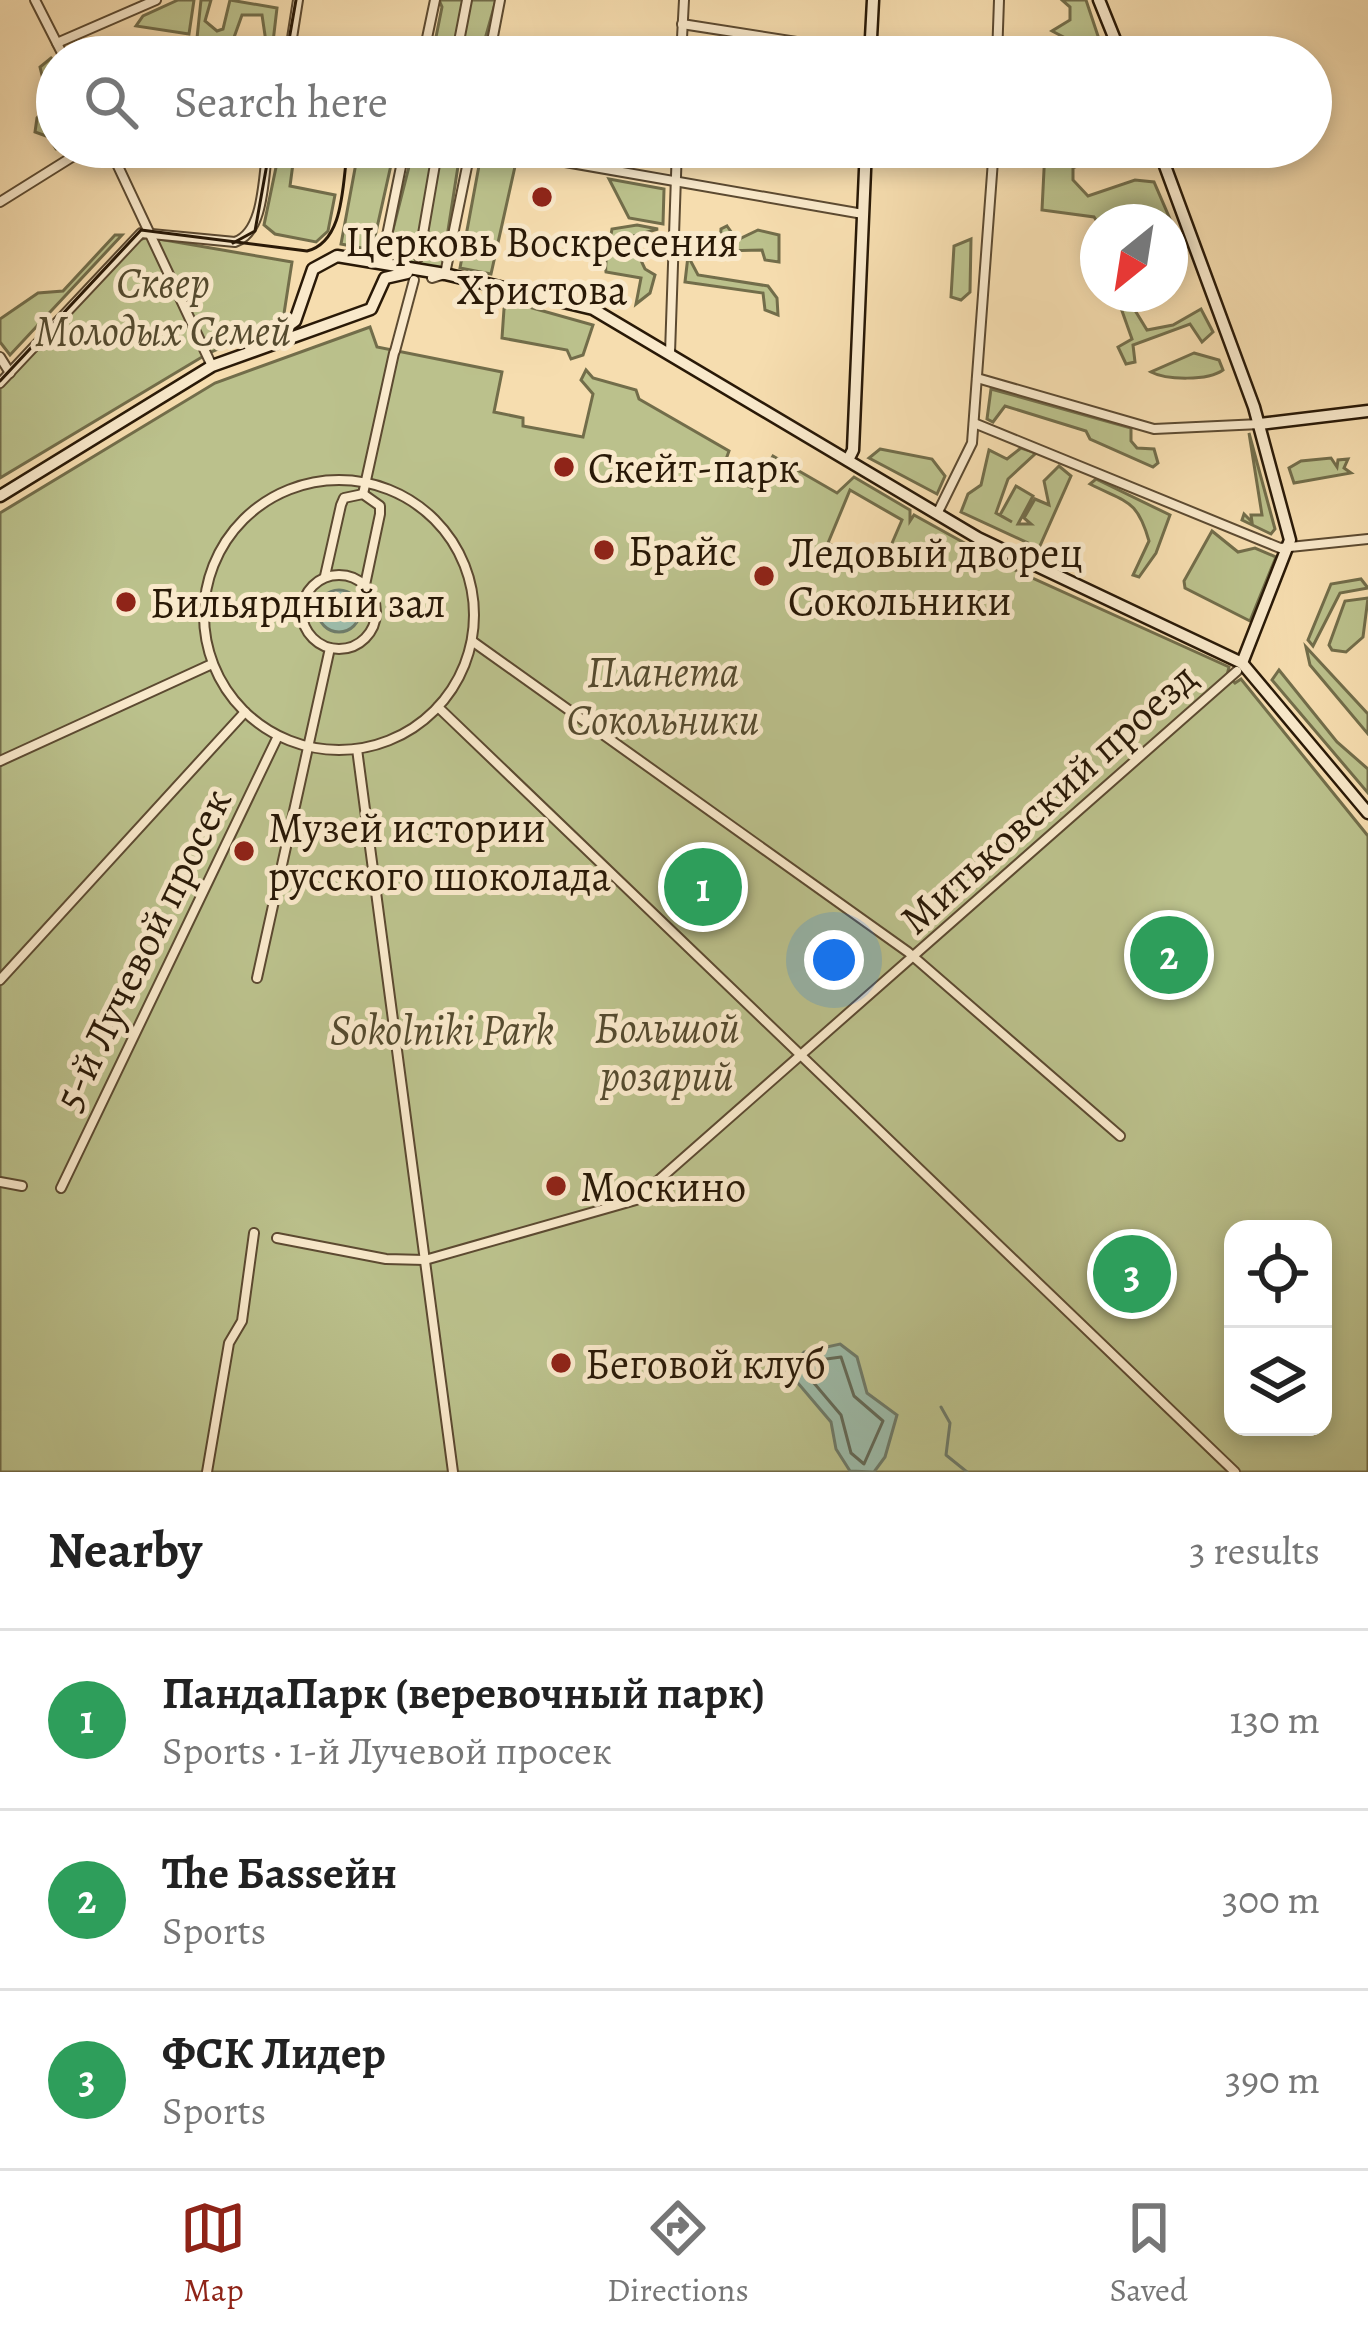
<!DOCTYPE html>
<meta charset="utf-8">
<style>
body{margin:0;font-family:Alegreya,serif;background:#f6f6f6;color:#222}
.controls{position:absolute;right:36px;bottom:36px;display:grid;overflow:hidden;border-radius:24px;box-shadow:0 6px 18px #0003}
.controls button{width:108px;height:108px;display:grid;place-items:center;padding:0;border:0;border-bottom:3px solid #e0e0e0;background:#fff;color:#222;font:60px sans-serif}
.compass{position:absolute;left:1080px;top:204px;width:108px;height:108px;border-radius:50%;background:#fff;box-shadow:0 6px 18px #0003;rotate:210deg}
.you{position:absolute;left:834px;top:960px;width:42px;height:42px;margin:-30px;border:9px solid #fff;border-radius:50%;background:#1a73e8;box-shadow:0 0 0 18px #1a73e833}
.badge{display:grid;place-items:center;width:78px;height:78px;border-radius:50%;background:#8f2418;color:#fff;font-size:39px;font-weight:700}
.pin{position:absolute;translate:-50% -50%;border:6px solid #fff;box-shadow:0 3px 12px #0006}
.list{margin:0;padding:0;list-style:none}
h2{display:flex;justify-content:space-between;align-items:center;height:156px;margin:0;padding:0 48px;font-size:51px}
h2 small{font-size:39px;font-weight:400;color:#767676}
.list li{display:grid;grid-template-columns:78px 1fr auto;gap:36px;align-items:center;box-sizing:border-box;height:180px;padding:0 48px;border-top:3px solid #e0e0e0}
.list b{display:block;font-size:45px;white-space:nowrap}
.list p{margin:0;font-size:39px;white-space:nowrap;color:#767676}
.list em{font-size:39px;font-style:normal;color:#767676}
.icon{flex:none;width:66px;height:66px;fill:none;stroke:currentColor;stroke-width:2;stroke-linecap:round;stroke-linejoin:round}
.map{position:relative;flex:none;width:1368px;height:1472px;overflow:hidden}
.search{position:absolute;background:#fff;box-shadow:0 6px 18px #0003;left:36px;right:36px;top:36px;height:132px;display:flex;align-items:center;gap:30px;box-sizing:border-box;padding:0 42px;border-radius:66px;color:#767676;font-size:45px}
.sheet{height:696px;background:#fff}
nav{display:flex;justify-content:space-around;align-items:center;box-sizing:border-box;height:168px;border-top:3px solid #e0e0e0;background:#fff;font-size:33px;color:#767676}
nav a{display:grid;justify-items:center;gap:6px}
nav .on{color:#8f2418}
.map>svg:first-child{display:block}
</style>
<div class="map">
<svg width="1368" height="1472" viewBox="0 0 1368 1472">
<rect width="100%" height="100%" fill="#f6ddaf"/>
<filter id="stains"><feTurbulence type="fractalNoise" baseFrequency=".00167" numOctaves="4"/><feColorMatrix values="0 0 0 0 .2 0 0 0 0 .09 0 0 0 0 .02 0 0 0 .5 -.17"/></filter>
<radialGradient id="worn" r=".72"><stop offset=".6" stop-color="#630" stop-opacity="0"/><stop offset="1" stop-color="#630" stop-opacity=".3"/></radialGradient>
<g fill="#bbc18c" stroke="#726d4a" stroke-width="3" fill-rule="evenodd">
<polygon points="178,0 194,0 189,34 136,26 143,16"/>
<polygon points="201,0 211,0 205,21 217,31 223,29 230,0 277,8 273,42 266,42 262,15 242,15 232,43 197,38"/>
<polygon points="439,0 496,0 480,57 432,57 442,7"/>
<polygon points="1062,0 1086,0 1105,57 1069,57 1069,40 1052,31 1070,20 1070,7"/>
<polygon points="51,58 57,65 57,147 73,147 56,149 49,137 35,132 37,118 49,104 40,67"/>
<polygon points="359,147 395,147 372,250 341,244"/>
<polygon points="414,147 461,147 442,269 386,257"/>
<polygon points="1051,147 1120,147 1073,168 1073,180 1088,196 1135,180 1154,182 1173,226 1171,231 1170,222 1152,218 1098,223 1094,217 1042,210 1045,150"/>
<polygon points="279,153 294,156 290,186 335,195 328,231 316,242 275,234 264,225"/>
<polygon points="481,155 516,162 491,274 460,268"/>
<polygon points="609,179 664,189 663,224 629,218"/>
<path d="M637,225L658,229L630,237L645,269L655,275L650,293L636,304L641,278L606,272C604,261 610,241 612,229Z"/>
<polygon points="727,226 737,240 758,230 779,235 779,262 765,260 762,250 720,251 721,229"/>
<polygon points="115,235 122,235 10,355 0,342 0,319 38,293 63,291"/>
<polygon points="147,237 292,262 283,320 207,354 0,478 0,388 134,242"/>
<polygon points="971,239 970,292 961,300 951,297 954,246"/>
<polygon points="688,256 698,275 768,286 777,298 778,315 765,310 763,293 685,282"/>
<polygon points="1116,294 1125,294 1147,330 1173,325 1201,309 1213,332 1202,342 1190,324 1133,345 1135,362 1126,364 1118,347 1132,339"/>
<polygon points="511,302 593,325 583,355 571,359 567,350 502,338 504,309"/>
<path d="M370,327L377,347L502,372L494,412L523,418V426L583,437L593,394L581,380L586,370L593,378L636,390L639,399L729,451L725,462L748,476L745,484L754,489L773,456L837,493L854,477L910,510V521L914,515L1006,566L1229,667L1227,675L1235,683L1241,679L1368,836V1472H0V513L215,383ZM850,490L902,520L883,564L872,558L867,565L828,543ZM1233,1229H1323V1427H1233Z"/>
<path d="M1194,353L1219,360L1223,370C1208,381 1166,380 1151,372Z"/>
<polygon points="991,389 1131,428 1131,441 1137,448 1154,449 1158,463 1153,467 1090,439 1086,431 1005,406 993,422 987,419"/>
<polygon points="1249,433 1275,529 1271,534 1242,520 1244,514 1252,522 1251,515 1262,515"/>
<polygon points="1021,448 1036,453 1008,479 996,513 1012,522 1000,515 1016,486 1033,496 1018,524 1031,524 1024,518 1035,499 1049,505 1044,481 1059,466 1071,476 1039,548 961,512 968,494 981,485 989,450 1007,459"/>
<polygon points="880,449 932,459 945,476 937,494 869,458"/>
<polygon points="1331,458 1337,467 1338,460 1348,459 1344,468 1351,473 1294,483 1289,468 1301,461"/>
<path d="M1096,479L1170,515L1156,553L1139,577L1133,575L1149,541C1137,499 1127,503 1090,484Z"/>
<polygon points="1212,531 1238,552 1255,548 1276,557 1250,621 1185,588 1184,581"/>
<polygon points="1361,579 1368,588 1340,593 1313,646 1308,640 1331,584"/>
<polygon points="1368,598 1363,637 1346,652 1332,650 1329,645 1345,601"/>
<polygon points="1306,647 1368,714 1368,734 1310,665"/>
<polygon points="1279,670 1337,742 1368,769 1368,793 1272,680"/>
</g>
<g fill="#9dbcaa" stroke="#6f7b69" stroke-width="3">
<circle cx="339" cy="611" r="21"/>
<polygon points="840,1344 857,1357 867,1393 897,1415 885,1457 874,1472 850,1471 836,1449 831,1422 797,1382 797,1360 804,1352"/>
</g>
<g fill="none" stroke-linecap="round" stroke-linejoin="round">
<polygon stroke="#636a58" stroke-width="3" points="841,1357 854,1396 883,1421 864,1464 851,1453 841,1415 808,1376 812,1361"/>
<polyline stroke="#6f7b69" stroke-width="3" points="941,1407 950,1423 946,1455 967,1472"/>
<defs>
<g id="street">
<polyline points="35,0 64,57"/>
<polyline points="682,24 893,57"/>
<polyline points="57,43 156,0"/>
<polyline points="289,57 298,0"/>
<polyline points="423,57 435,0"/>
<polyline points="456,57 467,0"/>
<polyline points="489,57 500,0"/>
<polyline points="681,57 684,0"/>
<polyline points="997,57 999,0"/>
<polyline points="109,147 212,366"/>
<polyline points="479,147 863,214"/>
<polyline points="0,202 88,147"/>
<polyline points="419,257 438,147"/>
<polyline points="377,260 383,255 405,147"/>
<polyline points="432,278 445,274 471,147"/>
<polyline points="395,351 414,280"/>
<polyline points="670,353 677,147"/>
<polyline points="0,357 10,373"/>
<polyline points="977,378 1154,429 1260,424"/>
<path d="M0,383L141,233L235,242C265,232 263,175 268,147"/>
<polyline points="974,423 1280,548 1368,539"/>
<circle cx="339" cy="615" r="135"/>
<polyline points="363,494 394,353"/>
<polyline points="937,514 972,443 994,147"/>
<circle cx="339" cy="612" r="37"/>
<polyline points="325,576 341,505 344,498 363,494 380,506 380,514 365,585"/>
<polyline points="472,641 908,952 1120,1136"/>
<polyline points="438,707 1235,1472"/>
<polyline points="357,749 453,1472"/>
<polyline points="0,761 212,664"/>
<polyline points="257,978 330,648"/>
<polyline points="0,980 245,712"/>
<polyline points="0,1182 22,1186"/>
<polyline points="61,1188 278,736"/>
<polyline points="277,1238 386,1259 425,1260 636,1200 1237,671"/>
<polyline points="207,1472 229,1343 242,1321 254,1233"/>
</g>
<g id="secondary">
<polyline points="1099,0 1122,57"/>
<polyline points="870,57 873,0"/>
<polyline points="1158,147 1254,407 1290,540 1242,663"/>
<polyline points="264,343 295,321 313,269 337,256 445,274 593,309 978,538 1242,663 1368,813"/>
<polyline points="1260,424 1368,411"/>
<polyline points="848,460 853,450 866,147"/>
<polyline points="0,496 212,366 371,309 385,278 407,273"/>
</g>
</defs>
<use href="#street" stroke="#5c4a31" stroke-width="12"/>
<use href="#secondary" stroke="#291907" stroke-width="15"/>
<use href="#street" stroke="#f9e9cb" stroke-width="8"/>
<use href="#secondary" stroke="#f9e9cb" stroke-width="10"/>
<g stroke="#291907" stroke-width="3">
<polyline points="286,57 296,0"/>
<polyline points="233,243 255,231 270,147"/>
<path d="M0,381L141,230L307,251C346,241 342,180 348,147"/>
</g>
</g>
<g fill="#8f2418" stroke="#f9e9cb" stroke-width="4.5">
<circle cx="542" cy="197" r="12"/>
<circle cx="564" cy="467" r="12"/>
<circle cx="604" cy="550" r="12"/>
<circle cx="764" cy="576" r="12"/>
<circle cx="126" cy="602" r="12"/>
<circle cx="244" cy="851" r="12"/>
<circle cx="556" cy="1186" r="12"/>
<circle cx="561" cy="1363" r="12"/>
</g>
<g text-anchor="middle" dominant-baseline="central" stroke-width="10" stroke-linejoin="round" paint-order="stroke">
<g font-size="42" fill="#291907" stroke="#f9e9cb" text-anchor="start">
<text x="542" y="241" text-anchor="middle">Церковь Воскресения<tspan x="542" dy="48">Христова</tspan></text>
<text x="588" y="467">Скейт-парк</text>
<text x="628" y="550">Брайс</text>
<text x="788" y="552">Ледовый дворец<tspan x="788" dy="48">Сокольники</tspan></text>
<text x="150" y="602">Бильярдный зал</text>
<text x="268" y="827">Музей истории<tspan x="268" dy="48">русского шоколада</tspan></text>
<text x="580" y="1186">Москино</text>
<text x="585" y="1363">Беговой клуб</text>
</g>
<g font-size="42" font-style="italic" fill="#554b2f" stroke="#f9e9cb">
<text x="163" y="282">Сквер<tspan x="163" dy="48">Молодых Семей</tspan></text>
<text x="663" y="671">Планета<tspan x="663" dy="48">Сокольники</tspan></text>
<text x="667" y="1027">Большой<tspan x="667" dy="48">розарий</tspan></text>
<text x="442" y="1029">Sokolniki Park</text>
</g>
<g font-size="42" fill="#291907" stroke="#f9e9cb">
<text transform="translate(1048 798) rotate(-42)">Митьковский проезд</text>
<text transform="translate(142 949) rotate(-64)">5-й Лучевой просек</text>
</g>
</g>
<rect width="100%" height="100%" filter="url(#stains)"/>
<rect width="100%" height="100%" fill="url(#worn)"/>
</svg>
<div class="controls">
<button><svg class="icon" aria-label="locate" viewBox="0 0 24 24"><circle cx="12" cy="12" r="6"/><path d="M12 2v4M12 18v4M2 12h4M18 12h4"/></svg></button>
<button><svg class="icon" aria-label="layers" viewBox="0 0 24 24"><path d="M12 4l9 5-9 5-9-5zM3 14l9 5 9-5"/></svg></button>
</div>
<svg class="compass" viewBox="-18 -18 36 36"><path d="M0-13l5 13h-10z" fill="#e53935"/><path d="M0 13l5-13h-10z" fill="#767676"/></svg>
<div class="you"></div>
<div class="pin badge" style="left:703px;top:887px;background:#2e9e5b">1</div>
<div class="pin badge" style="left:1169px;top:955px;background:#2e9e5b">2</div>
<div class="pin badge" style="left:1132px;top:1274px;background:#2e9e5b">3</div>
<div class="search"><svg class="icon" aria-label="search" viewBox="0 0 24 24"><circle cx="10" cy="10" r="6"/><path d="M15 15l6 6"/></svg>Search here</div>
</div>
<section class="sheet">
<h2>Nearby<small>3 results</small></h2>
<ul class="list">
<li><span class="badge" style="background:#2e9e5b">1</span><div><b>ПандаПарк (веревочный парк)</b><p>Sports · 1-й Лучевой просек</p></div><em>130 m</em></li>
<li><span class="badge" style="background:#2e9e5b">2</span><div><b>The Баssейн</b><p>Sports</p></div><em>300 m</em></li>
<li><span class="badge" style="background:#2e9e5b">3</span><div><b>ФСК Лидер</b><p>Sports</p></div><em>390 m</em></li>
</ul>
</section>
<nav>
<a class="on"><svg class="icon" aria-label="map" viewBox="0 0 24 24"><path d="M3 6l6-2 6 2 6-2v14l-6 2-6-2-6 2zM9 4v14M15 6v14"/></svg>Map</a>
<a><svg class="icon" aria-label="directions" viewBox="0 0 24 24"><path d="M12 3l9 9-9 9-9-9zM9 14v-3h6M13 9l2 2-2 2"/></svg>Directions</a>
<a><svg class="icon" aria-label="saved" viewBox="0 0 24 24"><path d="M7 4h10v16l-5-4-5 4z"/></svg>Saved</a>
</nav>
